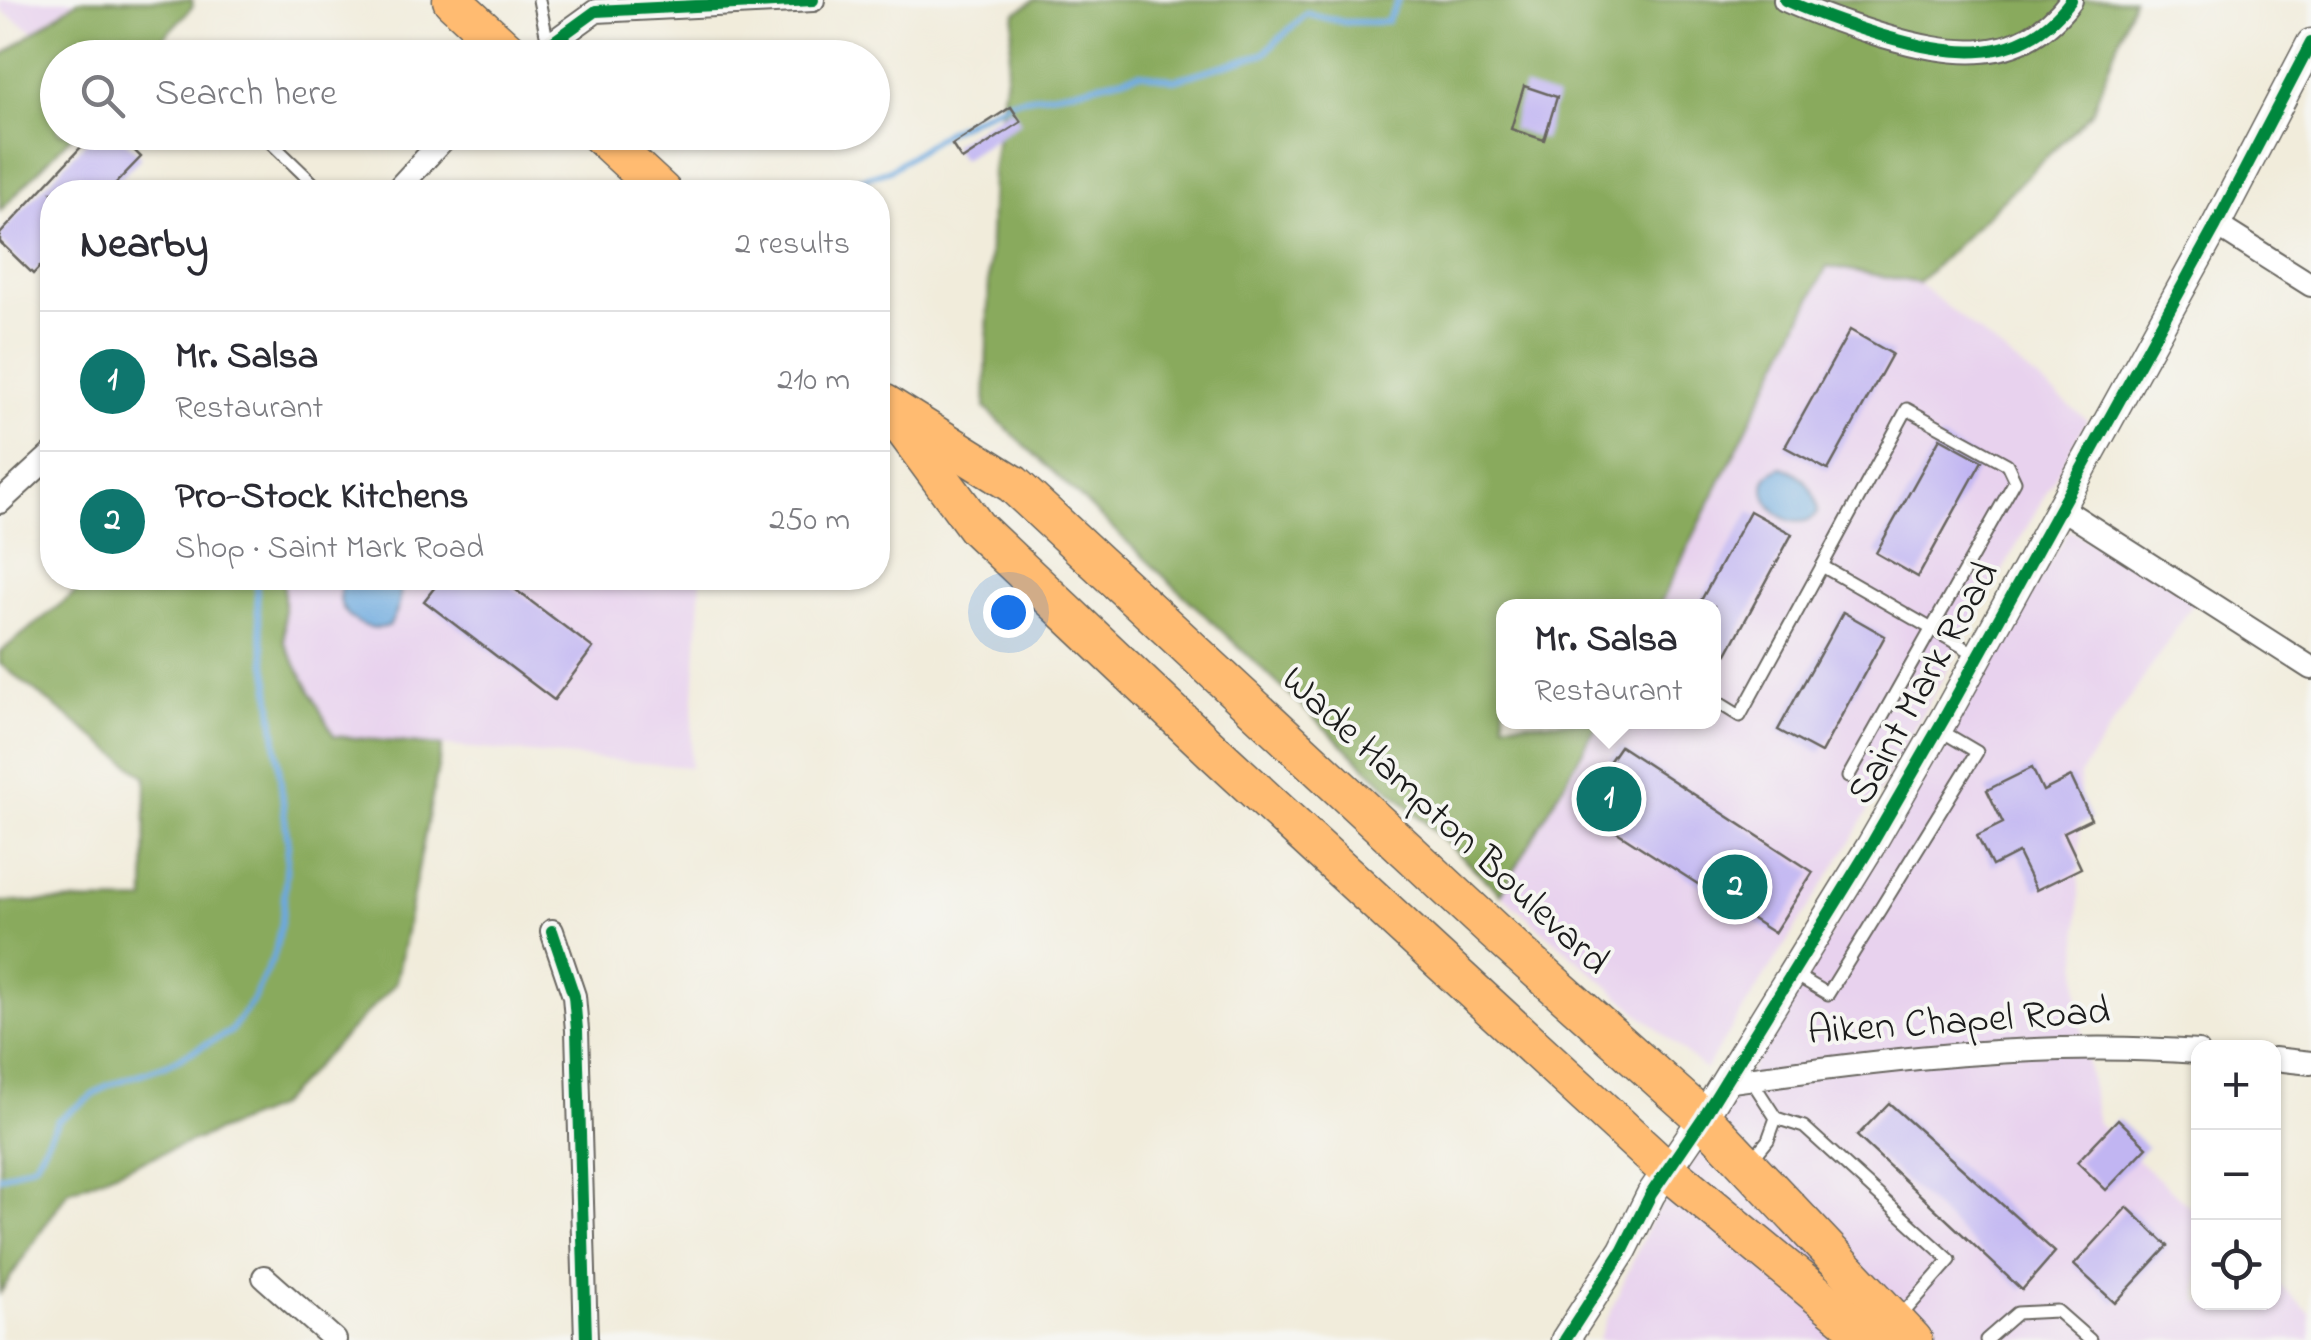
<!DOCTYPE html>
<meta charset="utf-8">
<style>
body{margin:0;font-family:"Indie Flower",sans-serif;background:#f7f7f7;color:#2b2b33}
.controls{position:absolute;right:30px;bottom:30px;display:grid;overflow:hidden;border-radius:20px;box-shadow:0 2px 8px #0004}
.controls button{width:90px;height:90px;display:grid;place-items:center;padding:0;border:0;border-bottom:2px solid #e1e1e2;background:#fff;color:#2b2b33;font:50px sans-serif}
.you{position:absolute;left:1008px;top:612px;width:35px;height:35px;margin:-25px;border:8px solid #fff;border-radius:50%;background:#1a73e8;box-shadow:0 0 0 15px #1a73e833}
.badge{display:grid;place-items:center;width:65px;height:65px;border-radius:50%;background:#0f766e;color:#fff;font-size:32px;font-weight:700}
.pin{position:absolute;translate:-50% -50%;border:5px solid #fff;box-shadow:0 2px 10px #0006}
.popup{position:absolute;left:1496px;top:599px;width:225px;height:130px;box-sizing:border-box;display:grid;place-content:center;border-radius:20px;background:#fff;filter:drop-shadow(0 2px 8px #0005);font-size:32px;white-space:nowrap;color:#7c7c81}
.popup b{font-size:38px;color:#2b2b33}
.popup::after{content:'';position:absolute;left:50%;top:100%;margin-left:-20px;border:20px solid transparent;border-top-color:#fff}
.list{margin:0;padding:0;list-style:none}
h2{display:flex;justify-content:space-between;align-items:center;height:130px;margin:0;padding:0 40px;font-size:42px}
h2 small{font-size:32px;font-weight:400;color:#7c7c81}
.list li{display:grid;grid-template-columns:65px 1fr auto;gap:30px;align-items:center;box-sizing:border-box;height:140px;padding:0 40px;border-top:2px solid #e1e1e2}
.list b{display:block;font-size:38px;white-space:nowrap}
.list p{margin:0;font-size:32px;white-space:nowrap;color:#7c7c81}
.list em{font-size:32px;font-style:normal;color:#7c7c81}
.icon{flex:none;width:55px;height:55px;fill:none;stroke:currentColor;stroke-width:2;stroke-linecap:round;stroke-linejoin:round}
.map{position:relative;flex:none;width:2311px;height:1340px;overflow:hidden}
.search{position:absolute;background:#fff;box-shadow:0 2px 8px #0004;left:40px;top:40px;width:850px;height:110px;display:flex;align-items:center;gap:25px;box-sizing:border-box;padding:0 35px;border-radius:55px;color:#7c7c81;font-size:38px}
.panel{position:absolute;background:#fff;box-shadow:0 2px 8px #0004;left:40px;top:180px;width:850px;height:410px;border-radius:40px}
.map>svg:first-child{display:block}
</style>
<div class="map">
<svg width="2311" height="1340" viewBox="0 0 2311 1340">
<rect width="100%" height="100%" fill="#f6f6f2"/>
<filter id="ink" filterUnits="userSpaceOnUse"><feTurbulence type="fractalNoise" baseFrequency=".01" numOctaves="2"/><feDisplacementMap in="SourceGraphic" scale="20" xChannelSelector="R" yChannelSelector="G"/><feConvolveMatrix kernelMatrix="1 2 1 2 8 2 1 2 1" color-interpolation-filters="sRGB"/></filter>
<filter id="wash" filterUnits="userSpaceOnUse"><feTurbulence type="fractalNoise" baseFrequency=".0048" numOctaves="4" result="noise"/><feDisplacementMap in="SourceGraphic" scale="40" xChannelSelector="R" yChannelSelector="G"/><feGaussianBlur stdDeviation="2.25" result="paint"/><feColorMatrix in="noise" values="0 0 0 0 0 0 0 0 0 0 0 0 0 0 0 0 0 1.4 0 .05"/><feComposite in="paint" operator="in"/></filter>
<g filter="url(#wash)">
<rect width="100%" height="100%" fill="#f1ecdb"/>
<g fill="#e8d2ee">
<polygon points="0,0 75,0 33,31 0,10"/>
<polygon points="1827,266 1918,283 2087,420 1850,843 1705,1070 1501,894 1599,722 1714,722 1714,606 1659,606"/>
<polygon points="2069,530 2198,596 2080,774 2078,1005 2098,1124 2198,1214 2198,1302 2274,1302 2274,1280 2310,1313 2311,1340 1598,1340 1651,1220 1739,1089"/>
<polygon points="294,578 701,578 690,767 334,736 284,642 284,586"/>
</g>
<g fill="#89aa5d" stroke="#52633c" stroke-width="2.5">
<polygon points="78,0 192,0 193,6 145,57 58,58 58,132 74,133 0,211 0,57"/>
<polygon points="1035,0 2133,0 2092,112 1918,283 1827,266 1659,606 1504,606 1504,722 1599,722 1501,894 985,408 992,171 1015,13"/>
<polygon points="94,578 277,578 284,586 284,642 334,736 442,746 396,983 275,1108 68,1191 0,1293 0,902 145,901 146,777 0,664 0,652"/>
</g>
<g fill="#6ca9de" stroke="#44627d" stroke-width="2.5">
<path d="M1782,467C1803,473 1816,490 1818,512C1790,546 1736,482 1782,467Z"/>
<path d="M346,578H397C404,597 399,609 389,626C359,636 325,604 346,578Z"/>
</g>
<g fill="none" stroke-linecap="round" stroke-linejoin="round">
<g stroke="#6ca9de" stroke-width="6">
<polyline points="820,192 890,170 946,132 1012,100 1074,90 1141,73 1174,80 1263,54 1307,13 1343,22 1387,22 1398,0"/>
<polyline points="0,1177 35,1163 58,1120 108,1085 164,1066 230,1032 252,1002 275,953 283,912 288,845 270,689 258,615 256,578"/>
</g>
</g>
<g id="blocks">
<g fill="#c1b5f2">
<polygon points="1524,86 1557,97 1544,140 1511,129"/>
<polygon points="1011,107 1021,122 962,160 952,145"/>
<polygon points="95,132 116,132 141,157 116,183 126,192 52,192 52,254 33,274 0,242 0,234"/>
<polygon points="1850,330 1892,354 1828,470 1785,447"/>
<polygon points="1940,438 1982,461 1918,577 1876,553"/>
<polygon points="1750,511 1792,534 1727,654 1714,646 1714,606 1698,606"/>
<polygon points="442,578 500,578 593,648 554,700 424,601"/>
<polygon points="1843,612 1885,636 1821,753 1778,730"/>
<polygon points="1620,746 1813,872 1774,933 1578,807"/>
<polygon points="2032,768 2043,791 2071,777 2091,819 2064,832 2081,868 2036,890 2018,853 1992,866 1977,836 2003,823 1987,790"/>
<polygon points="1889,1103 2055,1252 2022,1290 1857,1136"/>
<polygon points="2118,1119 2147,1147 2106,1190 2077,1162"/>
<polygon points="2127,1207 2168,1246 2115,1303 2074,1265"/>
</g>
</g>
</g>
<g filter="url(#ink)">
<use href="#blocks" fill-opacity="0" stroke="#67655f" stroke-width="2.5"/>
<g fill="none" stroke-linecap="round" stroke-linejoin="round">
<defs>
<g id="service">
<polyline points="539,0 548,44"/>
<polyline points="260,132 322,192"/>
<polyline points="1822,566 1907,409 2007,464 2015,481 1848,777"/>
<polyline points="1714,700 1740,716 1822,566 1979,656"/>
<polyline points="1792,973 1828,994 1977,752 1938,729"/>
<polyline points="1776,1118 1804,1127 1950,1260 1898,1319"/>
<polyline points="1750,1162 1768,1140 1776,1118 1750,1078"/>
<polyline points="1986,1340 2017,1313 2057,1311 2090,1340"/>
</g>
<g id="minor">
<path d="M1785,0C1816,14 1848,25 1880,35C1951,56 2021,68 2071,0"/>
<polyline points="531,58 596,11 813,0"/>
<polyline points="395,192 450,132"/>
<polyline points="2216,225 2311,285"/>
<polyline points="0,502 52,454"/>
<polyline points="2061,508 2311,668"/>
<polyline points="552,931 574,996 577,1030 586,1340"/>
<polyline points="2274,1059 2311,1063"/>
<path d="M1725,1082C1882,1060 2040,1040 2198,1052"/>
<polyline points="264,1277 335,1340"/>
</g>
<polyline id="tertiary" points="1565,1340 1623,1250 1651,1194 1703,1118 1870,847 1945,717 2216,225 2311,43"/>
<g id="primary">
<polyline points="452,0 515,58"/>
<polyline points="597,132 662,192"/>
<polyline points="885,404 1013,484 1493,930 1703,1118 1913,1340"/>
<polyline points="898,421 976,527 1214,752 1666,1169 1872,1340"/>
</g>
</defs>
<use href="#service" stroke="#67655f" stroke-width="15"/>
<use href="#minor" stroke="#67655f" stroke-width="26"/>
<use href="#tertiary" stroke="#67655f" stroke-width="31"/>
<use href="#primary" stroke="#67655f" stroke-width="41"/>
<use href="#service" stroke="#fff" stroke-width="11"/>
<use href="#minor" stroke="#fff" stroke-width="22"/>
<use href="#tertiary" stroke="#fff" stroke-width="28"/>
<use href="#primary" stroke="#ffbb71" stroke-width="38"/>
<defs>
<g id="cycleway">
<path d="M1785,0C1816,14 1848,25 1880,35C1951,56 2021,68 2071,0"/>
<polyline points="531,58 596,11 813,0"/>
<polyline points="552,931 574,996 577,1030 586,1340"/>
<polyline points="1565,1340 1623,1250 1651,1194 1703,1118 1870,847 1945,717 2216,225 2311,43"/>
</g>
</defs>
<use href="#cycleway" stroke="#f6f6f2" stroke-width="19"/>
<use href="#cycleway" stroke="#00873e" stroke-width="12"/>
</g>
</g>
<g text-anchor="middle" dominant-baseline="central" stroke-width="8" stroke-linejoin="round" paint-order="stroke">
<g font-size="40" fill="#1c1c1c" stroke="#f6f6f2">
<text transform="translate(1925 684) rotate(-61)">Saint Mark Road</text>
<text transform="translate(1444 822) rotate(43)">Wade Hampton Boulevard</text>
<text transform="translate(1959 1023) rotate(-4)">Aiken Chapel Road</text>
</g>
</g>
</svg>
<div class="controls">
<button>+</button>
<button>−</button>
<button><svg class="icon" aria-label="locate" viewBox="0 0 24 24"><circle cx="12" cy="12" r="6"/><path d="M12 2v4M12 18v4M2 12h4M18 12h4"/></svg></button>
</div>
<div class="you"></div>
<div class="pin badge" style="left:1609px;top:799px">1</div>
<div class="popup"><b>Mr. Salsa</b>Restaurant</div>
<div class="pin badge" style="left:1735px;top:887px">2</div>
<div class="search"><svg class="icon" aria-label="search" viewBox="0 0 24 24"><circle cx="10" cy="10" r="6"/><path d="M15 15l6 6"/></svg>Search here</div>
<section class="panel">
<h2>Nearby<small>2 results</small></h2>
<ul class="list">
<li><span class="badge">1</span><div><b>Mr. Salsa</b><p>Restaurant</p></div><em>210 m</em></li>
<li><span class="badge">2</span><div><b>Pro-Stock Kitchens</b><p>Shop · Saint Mark Road</p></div><em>250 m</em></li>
</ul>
</section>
</div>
